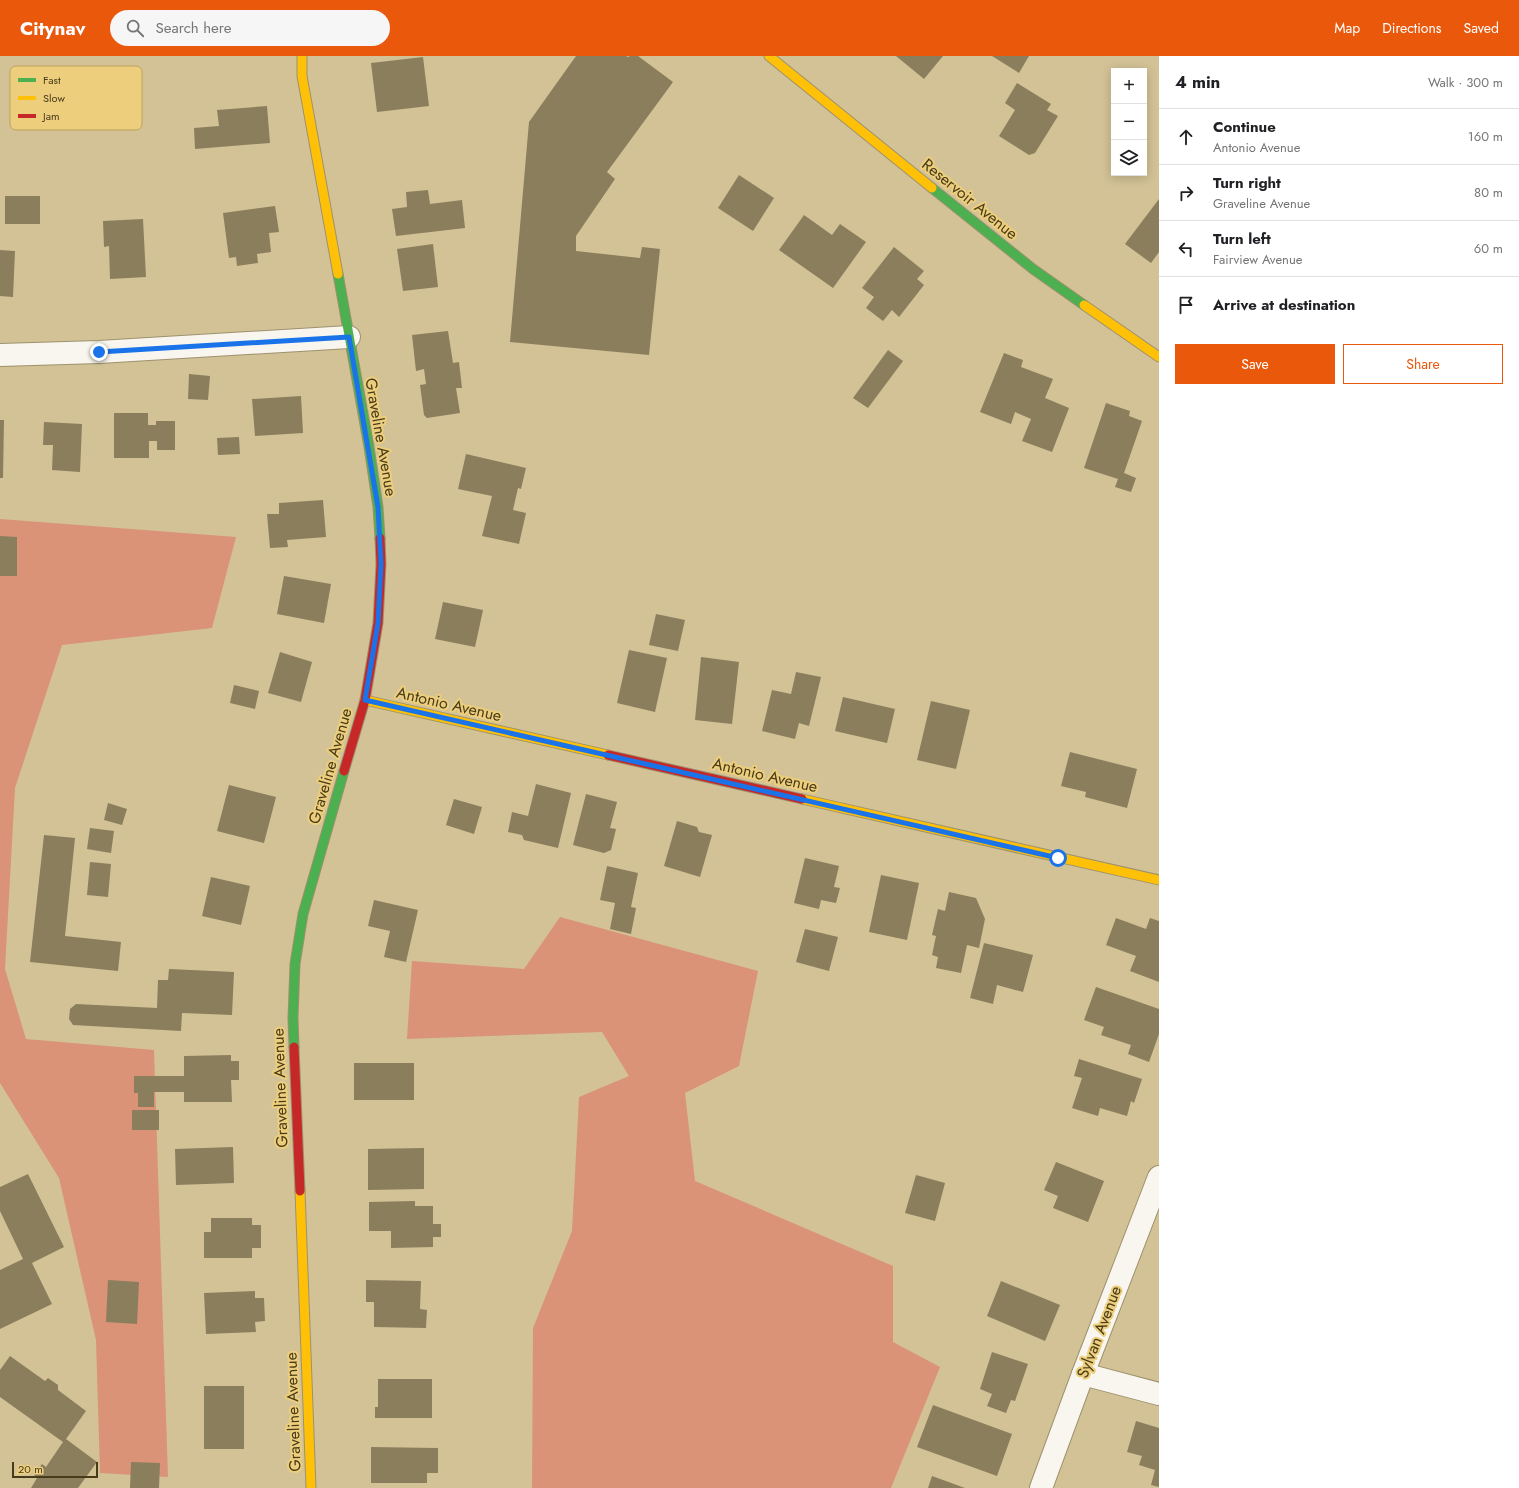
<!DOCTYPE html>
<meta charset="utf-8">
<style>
body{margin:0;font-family:Jost,sans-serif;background:#f6f6f6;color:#202124}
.controls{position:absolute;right:12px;top:12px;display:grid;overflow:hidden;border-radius:0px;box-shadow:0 2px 10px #0003}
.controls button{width:36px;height:36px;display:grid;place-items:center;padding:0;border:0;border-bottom:1px solid #e0e0e0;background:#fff;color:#202124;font:20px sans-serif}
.scale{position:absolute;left:12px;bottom:10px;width:86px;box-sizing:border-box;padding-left:4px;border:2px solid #483b19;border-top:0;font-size:11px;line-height:14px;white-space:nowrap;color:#483b19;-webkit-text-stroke:3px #edce7c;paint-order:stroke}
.stop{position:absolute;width:12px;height:12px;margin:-9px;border:3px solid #1a73e8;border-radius:50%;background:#fff}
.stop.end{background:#1a73e8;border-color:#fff;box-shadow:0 1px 4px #0008}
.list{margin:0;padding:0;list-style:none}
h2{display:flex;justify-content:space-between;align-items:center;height:52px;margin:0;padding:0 16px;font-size:17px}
h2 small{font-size:13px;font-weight:400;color:#757577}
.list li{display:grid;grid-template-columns:26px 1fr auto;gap:12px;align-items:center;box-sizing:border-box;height:56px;padding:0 16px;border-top:1px solid #e0e0e0}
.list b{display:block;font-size:15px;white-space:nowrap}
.list p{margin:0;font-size:13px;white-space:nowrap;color:#757577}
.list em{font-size:13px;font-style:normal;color:#757577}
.actions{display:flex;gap:8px;padding:12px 16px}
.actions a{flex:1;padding:9px 0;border:1px solid #ea580c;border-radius:0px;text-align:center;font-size:14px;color:#ea580c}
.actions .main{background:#ea580c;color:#fff}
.icon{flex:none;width:22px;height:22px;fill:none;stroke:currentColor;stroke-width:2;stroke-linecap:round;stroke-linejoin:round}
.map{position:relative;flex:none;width:1159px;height:1432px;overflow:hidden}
header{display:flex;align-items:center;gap:24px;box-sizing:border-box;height:56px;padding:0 20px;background:#ea580c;color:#fff}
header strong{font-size:19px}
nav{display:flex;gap:22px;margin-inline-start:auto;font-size:14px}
.search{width:280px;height:36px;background:#f6f6f6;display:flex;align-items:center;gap:10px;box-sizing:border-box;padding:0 14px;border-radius:22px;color:#757577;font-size:15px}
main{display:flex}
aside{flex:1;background:#fff}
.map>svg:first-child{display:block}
</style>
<header>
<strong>Citynav</strong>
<div class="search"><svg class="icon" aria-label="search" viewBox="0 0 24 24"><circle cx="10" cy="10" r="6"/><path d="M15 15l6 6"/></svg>Search here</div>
<nav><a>Map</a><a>Directions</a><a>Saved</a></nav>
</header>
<main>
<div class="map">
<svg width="1159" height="1432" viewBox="0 0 1159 1432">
<rect width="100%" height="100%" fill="#d3c296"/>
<g fill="#da9377">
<polygon points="0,463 236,481 212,572 62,589 15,732 5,913 26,983 154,994 168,1421 100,1417 96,1284 59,1122 0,1027"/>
<polygon points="560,861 758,915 739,1010 685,1037 695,1125 893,1210 893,1286 940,1311 891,1432 532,1432 533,1272 572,1175 579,1041 629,1020 602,976 407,983 412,905 524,913"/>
</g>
<g fill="#8a7e5d">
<polygon points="576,0 626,0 628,1 630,0 638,0 673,26 607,116 615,123 576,180 576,195 640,202 642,191 660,193 649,299 510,286 529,66"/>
<polygon points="896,0 943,0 924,23"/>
<polygon points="992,0 1029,0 1019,17"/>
<polygon points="423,1 429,50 377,56 371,7"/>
<polygon points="1017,27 1051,48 1047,54 1058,60 1035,97 1029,99 999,80 1015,54 1005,47"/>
<polygon points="267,50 270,87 195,93 194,72 219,70 217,54"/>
<polygon points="739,119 774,142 753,175 718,152"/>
<polygon points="428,134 430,148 462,144 465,172 396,180 392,153 407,151 406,136"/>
<rect x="5" y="140" width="35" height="28"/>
<polygon points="1159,143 1159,196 1151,207 1125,188"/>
<polygon points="275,150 279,176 269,177 271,196 257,198 258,207 237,210 236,201 229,202 223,157"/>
<polygon points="804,159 832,179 840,168 866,186 833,232 779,194"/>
<polygon points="143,163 146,221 110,223 109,190 104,191 103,165"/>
<polygon points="433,188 438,231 403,235 397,193"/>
<polygon points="894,191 924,215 917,223 924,229 899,261 892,254 883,265 866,252 874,241 862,232"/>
<polygon points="0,194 15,195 13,241 0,240"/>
<polygon points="448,275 453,307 459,306 462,332 456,332 460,357 427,362 424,359 420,329 426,328 424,313 416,315 412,279"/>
<polygon points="888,294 903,305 868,352 853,342"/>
<polygon points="1004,297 1023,304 1021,311 1053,323 1045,342 1069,352 1052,396 1022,385 1031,363 1015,356 1011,368 980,356"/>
<polygon points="189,318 210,320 208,344 188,343"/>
<polygon points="301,340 303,377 255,380 252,343"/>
<polygon points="1106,347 1130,355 1129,360 1142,365 1124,417 1136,422 1131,436 1115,431 1118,423 1084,412"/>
<polygon points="114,357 148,357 148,369 156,369 156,365 175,365 175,394 157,394 157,385 149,385 149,402 114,402"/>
<polygon points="0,364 4,364 3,422 0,422"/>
<polygon points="44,366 82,368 80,416 52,414 53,389 43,389"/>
<polygon points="239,381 240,398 218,399 217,382"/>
<polygon points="466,398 526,412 521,433 518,432 513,454 526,457 519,488 482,480 492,440 458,433"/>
<polygon points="323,444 326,481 287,484 288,491 270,492 267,458 279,458 279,447"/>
<polygon points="0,480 17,481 17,520 0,520"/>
<polygon points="284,520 331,528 324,567 277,558"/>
<polygon points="443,546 483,554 475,591 435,583"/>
<polygon points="656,558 685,564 678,595 649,589"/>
<polygon points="629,594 667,602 655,656 617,647"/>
<polygon points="280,596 312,606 301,646 268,637"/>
<polygon points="701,601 739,606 732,668 695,664"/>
<polygon points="796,616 821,621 809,670 799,667 795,683 762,675 772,634 791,638"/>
<polygon points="234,629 259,635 255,653 230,647"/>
<polygon points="843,641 895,653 887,687 835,675"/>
<polygon points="931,645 970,654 956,713 917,704"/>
<polygon points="1070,696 1137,713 1127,752 1085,741 1086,736 1061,730"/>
<polygon points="536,728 571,737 558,792 524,784 522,779 508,776 512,756 528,760"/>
<polygon points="229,729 276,741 264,787 217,775"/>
<polygon points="586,738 617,746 610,772 616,773 611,794 604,797 573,789"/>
<polygon points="454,743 482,751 474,778 446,769"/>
<polygon points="108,747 127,753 122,769 104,764"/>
<polygon points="677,765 697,771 699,776 712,779 700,821 664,810"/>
<polygon points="90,772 114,775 111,797 87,793"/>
<polygon points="44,779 75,782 65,880 121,886 118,915 30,906"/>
<polygon points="805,802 839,810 834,831 840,832 836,847 821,844 819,853 794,847"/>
<polygon points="90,806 111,808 108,841 87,839"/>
<polygon points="607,810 638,817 631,851 636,852 631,878 610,873 615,847 600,844"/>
<polygon points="881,819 919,827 907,884 869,876"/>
<polygon points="211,821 250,830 241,869 202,860"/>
<polygon points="949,836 976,842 985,863 979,892 967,889 961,917 936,912 938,901 932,899 936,880 932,879 938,853 945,855"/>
<polygon points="374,844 418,854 406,906 384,901 390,875 368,870"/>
<polygon points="1116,862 1146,873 1150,862 1159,865 1159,926 1130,915 1136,900 1106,889"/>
<polygon points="805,873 838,881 829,915 796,906"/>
<polygon points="984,887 1033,899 1023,936 997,929 993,948 970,942"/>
<polygon points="169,913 234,916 232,959 182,957 181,975 73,969 69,963 70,953 76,948 157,952 158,924 168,924"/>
<polygon points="1096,931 1159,953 1159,978 1149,1006 1128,998 1131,989 1101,979 1104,971 1084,964"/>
<polygon points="231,999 231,1005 239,1005 239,1024 231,1024 232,1046 184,1046 184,1036 154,1036 154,1051 138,1051 138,1037 134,1037 134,1020 184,1020 184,1000"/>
<polygon points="1079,1003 1142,1023 1134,1047 1131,1045 1127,1060 1100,1052 1098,1060 1072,1052 1082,1022 1074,1020"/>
<rect x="354" y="1007" width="60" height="37"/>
<rect x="132" y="1054" width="27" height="20"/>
<polygon points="233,1091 234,1127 176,1129 175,1093"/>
<polygon points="424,1092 424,1133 368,1134 368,1093"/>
<polygon points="1056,1106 1104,1125 1088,1166 1053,1152 1058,1140 1044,1134"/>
<polygon points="28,1118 64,1191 32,1207 52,1248 0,1273 0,1214 23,1203 0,1155 0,1131"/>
<polygon points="916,1119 945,1127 935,1165 905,1157"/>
<polygon points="415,1145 415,1150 433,1150 433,1168 441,1168 441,1181 433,1181 433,1191 391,1192 391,1175 369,1175 369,1146"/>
<polygon points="211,1162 252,1162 252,1169 261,1169 261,1192 252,1192 252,1202 204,1202 204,1176 211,1176"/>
<polygon points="108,1224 139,1226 137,1268 106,1266"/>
<polygon points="366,1224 421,1225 420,1253 427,1254 426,1272 374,1271 374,1246 366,1246"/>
<polygon points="1001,1225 1060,1249 1045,1285 987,1260"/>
<polygon points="255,1235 255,1242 264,1242 265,1265 255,1266 256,1276 206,1278 204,1237"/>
<polygon points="992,1296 1028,1308 1015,1345 1011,1344 1006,1357 987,1350 992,1338 980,1333"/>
<polygon points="10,1300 45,1325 48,1322 58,1329 58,1334 86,1355 66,1383 97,1406 78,1432 31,1432 37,1422 34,1419 42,1408 46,1411 63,1386 0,1341 0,1314"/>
<polygon points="378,1323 432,1323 432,1362 375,1362 375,1351 378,1351"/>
<rect x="204" y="1330" width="40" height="63"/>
<polygon points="933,1349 1012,1378 997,1420 917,1391"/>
<polygon points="1136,1365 1159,1372 1159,1431 1151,1429 1155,1414 1139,1409 1142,1400 1127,1396"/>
<polygon points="371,1391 438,1392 438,1417 427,1417 427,1427 371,1427"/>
<polygon points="131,1406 160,1407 159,1432 130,1432"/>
<polygon points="932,1420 965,1432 928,1432"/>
</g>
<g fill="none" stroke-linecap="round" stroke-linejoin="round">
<defs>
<g id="street">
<polyline points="0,299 99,296 349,281"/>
<polyline points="1083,1318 1159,1338"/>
<polyline points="1041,1432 1083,1318 1159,1121"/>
</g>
<g id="fast">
<polyline points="932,132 1033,213 1084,249"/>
<polyline points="338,218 369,391 378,451 380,482"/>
<polyline points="294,991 293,962 295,908 303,858 344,715"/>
</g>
<g id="slow">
<polyline points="302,0 302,20 338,218"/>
<polyline points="769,0 932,132"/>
<polyline points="1084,249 1159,301"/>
<polyline points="365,644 608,699"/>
<polyline points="802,743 1159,824"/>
<polyline points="300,1135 311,1432"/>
</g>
<g id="jam">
<polyline points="608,699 802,743"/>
<polyline points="344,715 365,644 378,567 381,508 380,482"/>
<polyline points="294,991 300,1135"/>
</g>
</defs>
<use href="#street" stroke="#9e916d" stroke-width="24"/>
<use href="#fast" stroke="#9e916d" stroke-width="11"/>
<use href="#slow" stroke="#9e916d" stroke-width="11"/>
<use href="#jam" stroke="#9e916d" stroke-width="11"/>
<use href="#street" stroke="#f8f6ef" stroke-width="22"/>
<use href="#fast" stroke="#4caf50" stroke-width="9"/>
<use href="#slow" stroke="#ffc107" stroke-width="9"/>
<use href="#jam" stroke="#c62828" stroke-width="9"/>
</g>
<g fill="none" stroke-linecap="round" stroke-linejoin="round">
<polyline stroke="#1a73e8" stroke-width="5" points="99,296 349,281 378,451 381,508 378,567 365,644 1058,802"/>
</g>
<g text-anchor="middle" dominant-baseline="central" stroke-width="4" stroke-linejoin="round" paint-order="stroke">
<g font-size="16" fill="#483b19" stroke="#edce7c">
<text transform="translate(970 143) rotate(39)">Reservoir Avenue</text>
<text transform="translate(381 381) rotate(80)">Graveline Avenue</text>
<text transform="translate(449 648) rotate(13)">Antonio Avenue</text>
<text transform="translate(330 710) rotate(-74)">Graveline Avenue</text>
<text transform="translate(765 719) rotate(13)">Antonio Avenue</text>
<text transform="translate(280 1032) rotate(-92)">Graveline Avenue</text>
<text transform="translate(1099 1276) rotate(-69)">Sylvan Avenue</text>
<text transform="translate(293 1356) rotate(-92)">Graveline Avenue</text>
</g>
</g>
<rect x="10" y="10" width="132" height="64" rx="6" fill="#edce7c" stroke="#bca25e" stroke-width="1"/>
<rect x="18" y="22" width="18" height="4" fill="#4caf50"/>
<rect x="18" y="40" width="18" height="4" fill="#ffc107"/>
<rect x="18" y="58" width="18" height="4" fill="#c62828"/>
<g font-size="11" fill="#483b19">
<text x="43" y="28">Fast</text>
<text x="43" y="46">Slow</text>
<text x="43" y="64">Jam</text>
</g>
</svg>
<div class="controls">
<button>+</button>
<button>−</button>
<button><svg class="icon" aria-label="layers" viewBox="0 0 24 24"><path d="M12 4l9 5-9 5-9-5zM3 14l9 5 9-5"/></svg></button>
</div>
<div class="scale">20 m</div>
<div class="stop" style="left:1058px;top:802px"></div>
<div class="stop end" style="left:99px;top:296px"></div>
</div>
<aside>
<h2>4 min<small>Walk · 300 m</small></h2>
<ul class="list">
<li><svg class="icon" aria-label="ahead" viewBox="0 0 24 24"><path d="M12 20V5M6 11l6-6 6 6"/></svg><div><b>Continue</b><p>Antonio Avenue</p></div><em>160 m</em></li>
<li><svg class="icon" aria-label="right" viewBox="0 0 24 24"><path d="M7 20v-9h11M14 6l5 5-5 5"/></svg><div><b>Turn right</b><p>Graveline Avenue</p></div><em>80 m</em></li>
<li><svg class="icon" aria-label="left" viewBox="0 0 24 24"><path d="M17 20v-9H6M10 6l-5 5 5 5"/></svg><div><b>Turn left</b><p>Fairview Avenue</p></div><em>60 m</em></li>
<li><svg class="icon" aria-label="arrive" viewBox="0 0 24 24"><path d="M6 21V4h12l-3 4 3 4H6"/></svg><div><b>Arrive at destination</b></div></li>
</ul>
<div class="actions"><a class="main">Save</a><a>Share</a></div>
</aside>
</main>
